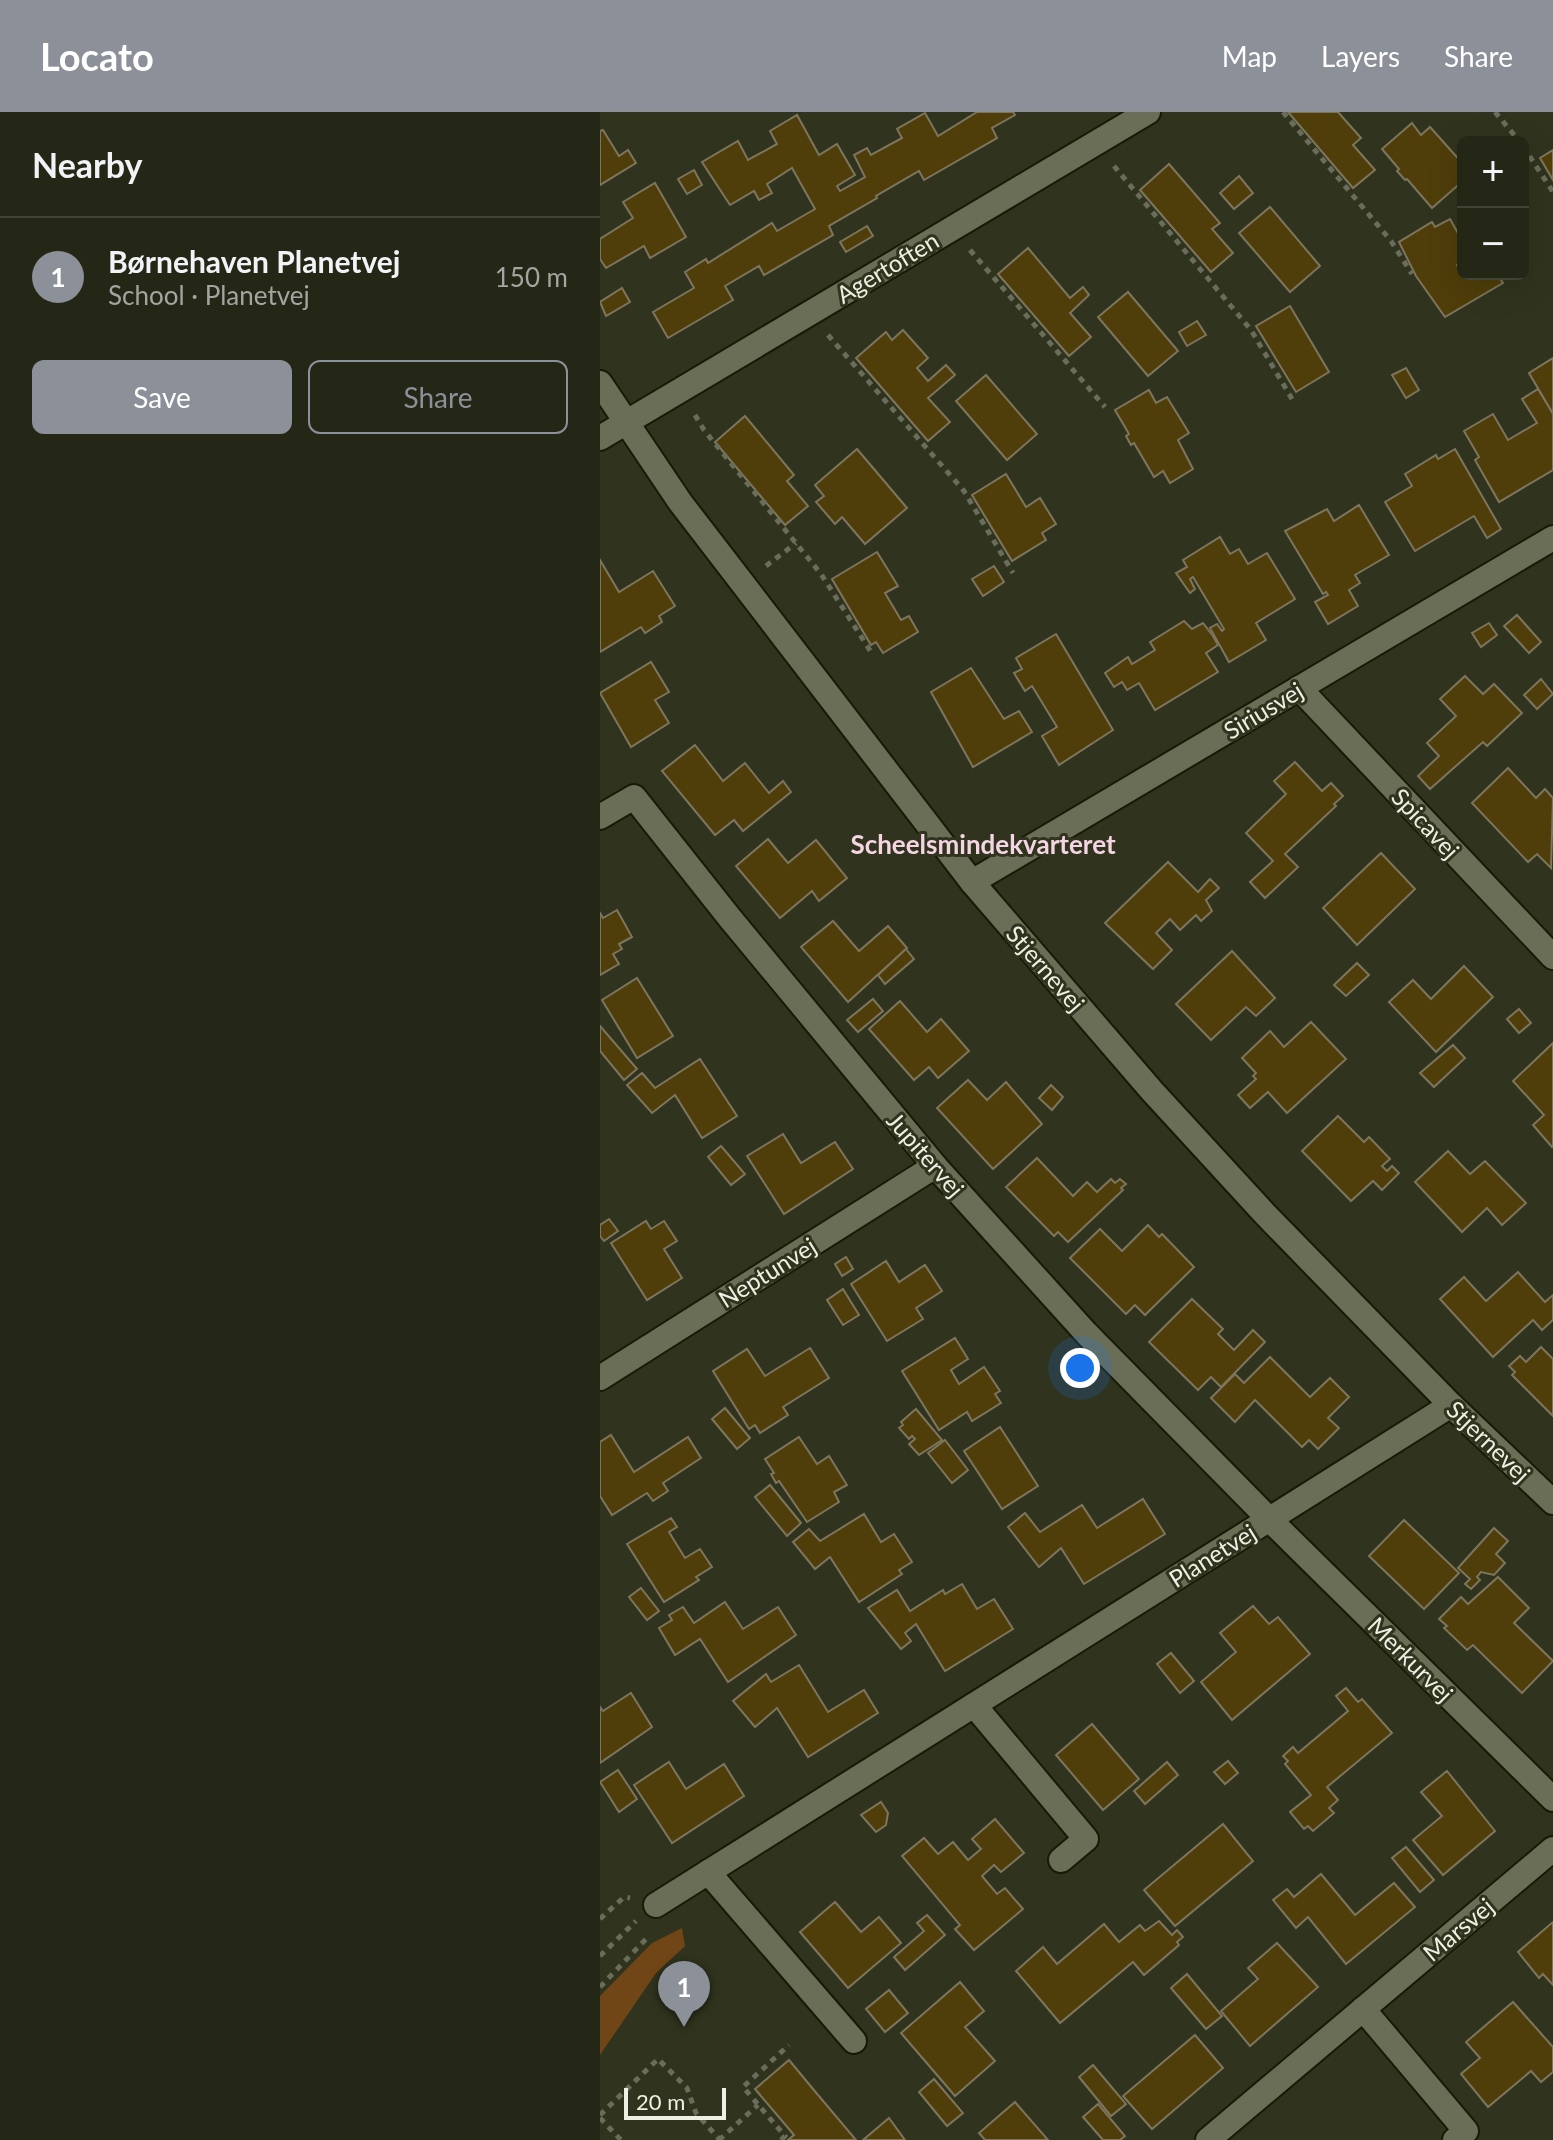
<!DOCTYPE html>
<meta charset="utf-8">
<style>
body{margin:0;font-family:Lato,sans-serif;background:#303223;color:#f1f3f6}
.controls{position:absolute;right:24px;top:24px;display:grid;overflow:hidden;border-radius:12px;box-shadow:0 8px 32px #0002}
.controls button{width:72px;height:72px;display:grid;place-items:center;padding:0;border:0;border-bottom:2px solid #414335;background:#242616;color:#f1f3f6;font:40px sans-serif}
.scale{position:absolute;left:24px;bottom:20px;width:102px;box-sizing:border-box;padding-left:8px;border:4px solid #edf0e2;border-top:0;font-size:22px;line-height:28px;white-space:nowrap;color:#edf0e2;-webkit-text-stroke:6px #30331d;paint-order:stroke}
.you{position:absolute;left:480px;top:1256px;width:28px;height:28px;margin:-20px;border:6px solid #fff;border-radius:50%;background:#1a73e8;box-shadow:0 0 0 12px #1a73e833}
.badge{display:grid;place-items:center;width:52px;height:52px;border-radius:50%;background:#8c9099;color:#fff;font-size:26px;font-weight:700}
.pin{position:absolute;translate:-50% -66px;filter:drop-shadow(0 2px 4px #0008)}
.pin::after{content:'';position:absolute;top:42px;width:28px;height:24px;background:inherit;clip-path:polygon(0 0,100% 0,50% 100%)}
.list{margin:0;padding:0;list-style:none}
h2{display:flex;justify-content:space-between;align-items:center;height:104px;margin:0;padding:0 32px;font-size:34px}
h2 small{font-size:26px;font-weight:400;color:#a3a5a1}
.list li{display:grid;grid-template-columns:52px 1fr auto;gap:24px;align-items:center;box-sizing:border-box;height:120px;padding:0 32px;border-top:2px solid #414335}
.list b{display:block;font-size:30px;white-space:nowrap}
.list p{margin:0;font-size:26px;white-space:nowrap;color:#a3a5a1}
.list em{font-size:26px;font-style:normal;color:#a3a5a1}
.actions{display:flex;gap:16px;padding:24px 32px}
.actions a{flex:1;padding:18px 0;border:2px solid #8c9099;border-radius:12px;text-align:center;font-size:28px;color:#8c9099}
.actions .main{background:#8c9099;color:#fff}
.map{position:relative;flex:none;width:953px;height:2028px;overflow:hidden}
header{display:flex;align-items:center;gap:48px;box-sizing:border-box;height:112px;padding:0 40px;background:#8c9099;color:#fff}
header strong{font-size:38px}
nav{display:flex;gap:44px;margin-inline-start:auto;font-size:28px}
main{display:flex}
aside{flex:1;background:#242616}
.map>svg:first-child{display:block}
</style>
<header>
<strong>Locato</strong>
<nav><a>Map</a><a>Layers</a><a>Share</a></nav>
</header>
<main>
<aside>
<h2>Nearby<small></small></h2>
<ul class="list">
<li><span class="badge">1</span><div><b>Børnehaven Planetvej</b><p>School · Planetvej</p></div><em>150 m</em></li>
</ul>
<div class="actions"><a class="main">Save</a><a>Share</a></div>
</aside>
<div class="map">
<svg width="953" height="2028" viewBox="0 0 953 2028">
<rect width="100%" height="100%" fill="#30331d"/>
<polygon fill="#714616" points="82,1816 85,1834 56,1861 0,1943 0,1884 52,1831"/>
<g fill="#4f3e0a" stroke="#7d755d" stroke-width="2">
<polygon points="377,0 413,0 415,3 392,16 397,26 324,68 319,59 276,84 277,86 229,114 233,123 164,163 159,154 125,174 133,188 68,226 53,200 94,176 85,160 106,147 108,151 172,111 177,119 215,97 192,56 167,72 172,81 159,88 154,79 130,93 102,50 138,29 148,48 177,32 170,19 197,3 219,43 237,32 255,63 237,74 240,79 265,65 254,43 267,36 271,43 302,26 297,17 325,1 338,24"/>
<polygon points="688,0 738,0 761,26 753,33 775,58 753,76"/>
<polygon points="812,11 821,23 830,15 863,52 863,80 857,74 832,96 807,67 805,68 797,59 799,57 782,37"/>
<polygon points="3,18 19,44 28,38 36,51 0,73 0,19"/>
<polygon points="953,38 953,68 940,46"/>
<polygon points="569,52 620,111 612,117 633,141 611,160 540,78"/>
<polygon points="94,58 102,73 87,82 78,67"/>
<polygon points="639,64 653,81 634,97 620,81"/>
<polygon points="55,71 86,125 50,146 44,134 6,156 0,147 0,127 33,106 23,90"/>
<polygon points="670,95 720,154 690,180 639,121"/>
<polygon points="850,107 863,130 863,150 857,153 865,166 872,162 884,164 897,162 903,171 845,205 816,164 799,130 832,110 835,115"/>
<polygon points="267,114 273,124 246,140 240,130"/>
<polygon points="428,136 470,186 483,175 489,183 470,201 491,225 469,244 398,162"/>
<polygon points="22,176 30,190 6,204 0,190"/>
<polygon points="528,180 578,239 548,264 498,205"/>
<polygon points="690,194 729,260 696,280 656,214"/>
<polygon points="597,209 606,223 587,234 579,220"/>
<polygon points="303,218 328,246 317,256 328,269 346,253 355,263 328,286 350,310 328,329 256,246 286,220 292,228"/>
<polygon points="953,246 953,302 929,261"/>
<polygon points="806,256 819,278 806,286 792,263"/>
<polygon points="386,263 437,322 407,348 356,289"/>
<polygon points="938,277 953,302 953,358 899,390 875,348 879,345 864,319 893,302 908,328 937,311 922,287"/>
<polygon points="549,278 556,291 567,285 589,321 578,328 593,357 570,371 563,359 554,365 534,331 531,333 526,324 529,322 515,298"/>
<polygon points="145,304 194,363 187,369 208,394 185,413 115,330"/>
<polygon points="257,337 307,396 265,432 242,405 235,412 216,390 224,384 215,373"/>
<polygon points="855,337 901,417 887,426 874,404 815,439 785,390 812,374 805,362 836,343 838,347"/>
<polygon points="406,362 426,395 440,386 456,412 442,421 446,428 412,449 372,383"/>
<polygon points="759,393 789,443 755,463 760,471 749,478 758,494 728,512 715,490 728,483 726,480 723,482 685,419 727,397 734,409"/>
<polygon points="620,425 630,442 639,437 648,452 667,441 695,487 656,511 666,528 629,550 610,516 617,512 622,519 624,517 593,465 590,467 595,477 590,481 576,461 587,455 583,448"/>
<polygon points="277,440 298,474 285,481 301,508 309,504 318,520 283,541 276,530 271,533 232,467"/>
<polygon points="0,448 19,480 53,459 75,494 59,504 62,510 45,521 41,515 0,540"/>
<polygon points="394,454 404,470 383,484 372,467"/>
<polygon points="917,503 941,530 929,541 904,514"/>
<polygon points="584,509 592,517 603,511 613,524 618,533 606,541 618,560 555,598 539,571 527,578 522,570 514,575 505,561 528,545 532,552 555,538 550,530"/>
<polygon points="889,511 897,523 881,535 872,521"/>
<polygon points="456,522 513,618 459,653 442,624 457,615 432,574 425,579 414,561 422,557 416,546"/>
<polygon points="51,550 69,580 55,588 69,611 31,635 0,581"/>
<polygon points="371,556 404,607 419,599 432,620 373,655 331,580"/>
<polygon points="865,564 883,582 894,572 922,601 887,634 883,630 830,677 818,664 839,644 827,631 856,604 840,587"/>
<polygon points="941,567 953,582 937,597 924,583"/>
<polygon points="95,633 123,669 145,651 169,681 183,669 191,680 143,719 134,708 115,723 62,659"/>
<polygon points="695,650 722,679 731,671 743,684 734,692 736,694 685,742 698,755 665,786 650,770 673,749 646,721 686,682 674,669"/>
<polygon points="908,656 936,686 945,677 953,686 951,756 937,742 928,750 872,691"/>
<polygon points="168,727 188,751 216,728 247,766 219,789 212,779 180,806 136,754"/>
<polygon points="781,741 815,777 757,833 723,796"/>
<polygon points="568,750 598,780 610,767 619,776 606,788 612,799 601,809 596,803 580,818 570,807 556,821 572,838 553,857 505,811"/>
<polygon points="17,798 32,825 19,832 22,837 13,842 19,852 0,863 0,801 3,806"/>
<polygon points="233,809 259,839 288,814 307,836 248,890 201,835"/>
<polygon points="306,837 314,847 285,872 278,863"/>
<polygon points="632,839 675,886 656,904 646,895 611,928 576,892"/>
<polygon points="757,851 769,863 746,884 734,873"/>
<polygon points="864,854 893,885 836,940 789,890 813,868 831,887"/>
<polygon points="37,866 73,924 37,946 2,888"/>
<polygon points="273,887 283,899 258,920 247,908"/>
<polygon points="300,889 327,920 341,907 369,939 338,966 329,955 314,968 269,917"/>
<polygon points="919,897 931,911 919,921 907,907"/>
<polygon points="711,910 746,947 687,1001 668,980 650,996 638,983 656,967 653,964 656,961 642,946 670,919 684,935"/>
<polygon points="0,914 37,957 24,968 0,939"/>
<polygon points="953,931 953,1034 952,1035 933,1013 944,1003 913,969"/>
<polygon points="853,933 865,946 834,975 820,961"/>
<polygon points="100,947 137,1004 102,1026 75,983 52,1001 27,973 42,961 55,976"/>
<polygon points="368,968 387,988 406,970 442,1012 393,1057 337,996"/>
<polygon points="451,973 463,985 452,998 439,986"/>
<polygon points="738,1004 764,1030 769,1025 790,1047 782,1054 787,1059 792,1054 799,1061 782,1078 773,1069 751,1089 702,1039"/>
<polygon points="183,1022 201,1051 235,1030 253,1057 184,1102 147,1044"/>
<polygon points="121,1034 145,1062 131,1073 108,1045"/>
<polygon points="848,1039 870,1062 885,1049 926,1091 902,1113 887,1096 862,1120 815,1070"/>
<polygon points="437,1046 473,1084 487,1070 497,1080 511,1067 515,1071 520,1067 526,1072 521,1076 523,1078 468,1130 458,1120 454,1124 406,1075"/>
<polygon points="9,1107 18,1119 4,1129 0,1124 0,1113"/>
<polygon points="46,1109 51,1117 64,1109 77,1129 64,1137 82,1166 47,1188 11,1131"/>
<polygon points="548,1113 559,1125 562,1122 594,1155 545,1203 535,1193 526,1202 470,1146 500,1117 522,1139"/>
<polygon points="246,1145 253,1157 242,1164 235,1152"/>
<polygon points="286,1149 299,1170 325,1153 342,1179 316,1196 323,1207 287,1229 251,1172"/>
<polygon points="918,1160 945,1190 953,1183 953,1208 942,1218 933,1208 893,1245 840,1187 864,1165 886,1189"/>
<polygon points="243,1177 259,1203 243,1213 227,1188"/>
<polygon points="592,1187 623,1217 618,1222 634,1238 653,1218 665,1230 621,1275 611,1265 598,1278 549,1230"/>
<polygon points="355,1226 368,1247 351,1258 359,1272 384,1255 400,1279 395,1282 401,1291 372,1309 367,1300 339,1318 302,1259"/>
<polygon points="941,1235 953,1247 953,1304 912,1263 915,1260 909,1254 920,1244 926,1250"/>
<polygon points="210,1236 229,1266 183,1295 188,1303 160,1321 155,1313 149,1317 113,1259 147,1237 165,1264"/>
<polygon points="670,1245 710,1285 730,1266 749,1285 728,1306 739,1316 718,1337 709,1328 702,1335 655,1288 635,1310 611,1286 635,1262 644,1271"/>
<polygon points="125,1296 150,1326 137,1337 112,1307"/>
<polygon points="316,1297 342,1328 319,1343 309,1332 315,1327 312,1324 309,1327 299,1316 303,1313 301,1310"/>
<polygon points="400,1315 438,1374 402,1397 364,1339"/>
<polygon points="11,1323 34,1360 88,1325 101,1346 63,1371 68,1379 53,1389 47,1381 12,1403 0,1384 0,1330"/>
<polygon points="199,1325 217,1352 229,1344 247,1373 234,1380 239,1390 207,1410 179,1369 176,1371 171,1362 174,1361 165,1347"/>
<polygon points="345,1328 368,1358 352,1371 328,1341"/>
<polygon points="170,1373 201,1411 187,1424 155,1385"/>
<polygon points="543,1387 565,1422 484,1472 461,1436 439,1455 408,1415 425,1401 440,1420 482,1393 497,1416"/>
<polygon points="264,1402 281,1430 294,1422 312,1450 299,1458 302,1462 259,1490 230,1445 215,1457 193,1430 209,1417 220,1429"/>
<polygon points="71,1406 77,1415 69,1420 85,1446 100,1437 112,1455 96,1465 99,1468 64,1490 27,1432"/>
<polygon points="804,1408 859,1461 824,1497 769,1444"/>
<polygon points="894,1416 908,1429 896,1442 905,1451 894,1463 881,1460 877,1465 880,1468 871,1477 865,1472 870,1467 858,1456"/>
<polygon points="898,1465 929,1496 914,1511 953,1549 922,1581 873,1533 867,1538 844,1516 847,1514 839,1507 861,1485 868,1492"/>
<polygon points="362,1472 377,1497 394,1487 413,1517 345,1559 316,1512 305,1521 311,1529 301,1537 268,1496 297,1478 310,1499 343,1478 345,1482"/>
<polygon points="41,1476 59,1499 47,1508 29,1485"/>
<polygon points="125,1490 143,1517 178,1495 196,1523 128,1570 100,1527 75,1543 59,1516 72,1508 69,1503 83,1495 94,1511"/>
<polygon points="653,1494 669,1512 678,1505 710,1542 632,1608 601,1570 636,1540 620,1521"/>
<polygon points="571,1541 594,1569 580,1581 557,1552"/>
<polygon points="199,1553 228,1600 264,1578 278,1601 208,1645 177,1596 155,1615 133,1589 166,1562 171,1570"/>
<polygon points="746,1576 758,1590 762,1587 792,1621 727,1675 738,1688 729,1696 734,1701 713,1719 708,1714 704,1717 690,1700 711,1683 685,1652 688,1649 683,1644 693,1635 698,1641 748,1599 736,1584"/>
<polygon points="31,1581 52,1615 0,1651 0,1595 3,1599"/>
<polygon points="492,1612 539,1667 503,1698 456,1643"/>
<polygon points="628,1649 638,1661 625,1672 614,1660"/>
<polygon points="69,1650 86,1677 124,1652 144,1684 72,1731 34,1673"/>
<polygon points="567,1650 578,1663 545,1692 534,1679"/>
<polygon points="18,1658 37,1687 19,1700 0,1670"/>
<polygon points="847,1659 895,1719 843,1763 813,1728 842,1704 821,1680"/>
<polygon points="281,1690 288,1701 286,1713 276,1720 261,1703"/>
<polygon points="395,1707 424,1741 401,1760 394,1753 382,1764 397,1782 405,1776 423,1797 374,1838 355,1817 360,1813 302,1744 324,1726 338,1742 353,1730 368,1748 381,1737 372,1727"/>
<polygon points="623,1712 653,1749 575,1814 544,1778"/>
<polygon points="806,1735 834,1768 820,1780 792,1746"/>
<polygon points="721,1762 755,1803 794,1771 815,1795 746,1852 708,1805 696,1816 673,1788 687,1777 694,1785"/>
<polygon points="235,1790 261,1820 279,1805 301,1831 248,1876 200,1820"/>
<polygon points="327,1803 345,1823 305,1858 294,1845 324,1819 317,1811"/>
<polygon points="559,1809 572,1823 577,1818 583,1825 577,1830 579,1833 544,1863 533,1850 460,1911 416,1859 443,1835 457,1852 504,1812 519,1830 540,1813 545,1819"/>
<polygon points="953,1810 953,1873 943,1862 939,1866 918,1840"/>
<polygon points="677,1831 718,1875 650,1934 621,1899 658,1867 648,1856"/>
<polygon points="587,1862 622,1904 606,1917 571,1876"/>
<polygon points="360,1870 384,1899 365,1915 395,1949 355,1984 301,1921"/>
<polygon points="289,1878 308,1901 285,1920 266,1897"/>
<polygon points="913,1890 953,1935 953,1960 941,1970 931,1959 888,1995 861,1962 880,1946 866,1930"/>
<polygon points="595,1923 623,1956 552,2017 523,1984"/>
<polygon points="189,1948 213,1977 256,2028 188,2028 194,2023 155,1977"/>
<polygon points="493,1953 526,1992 511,2004 479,1965"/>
<polygon points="334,1967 363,2001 347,2014 319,1980"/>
<polygon points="415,1990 448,2028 385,2028 379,2021"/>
<polygon points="498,1992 525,2024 520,2028 503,2028 483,2005"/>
<polygon points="289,2006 305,2028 263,2028"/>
</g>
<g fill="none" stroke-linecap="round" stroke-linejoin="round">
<defs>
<g id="street">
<polyline points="0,271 80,390 372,770 552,979 664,1101 851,1293 953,1390"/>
<polyline points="0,326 548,0"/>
<polyline points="699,576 953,845"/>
<polyline points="0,705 34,685 129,805 335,1054 486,1221 669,1407 953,1687"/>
<polyline points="372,770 953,426"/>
<polyline points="0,1266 335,1054"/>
<polyline points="374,1593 486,1727 461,1748"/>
<polyline points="108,1760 254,1929"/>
<polyline points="56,1793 851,1293"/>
<polyline points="763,1897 866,2019 855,2028"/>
<polyline points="608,2028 953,1737"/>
</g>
</defs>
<use href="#street" stroke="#181a06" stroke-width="28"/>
<g stroke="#6a6d5a" stroke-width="5" stroke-dasharray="6 6" stroke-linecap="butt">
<polyline points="683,0 791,129 812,162"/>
<polyline points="895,0 920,30"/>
<polyline points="923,34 953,80"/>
<polyline points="514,54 651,218 695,292"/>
<polyline points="370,138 505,295"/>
<polyline points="228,223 364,379 413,461"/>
<polyline points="95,303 104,318 221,462 271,540"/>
<polyline points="166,454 196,431"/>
<polyline points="0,1807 24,1785 30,1786"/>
<polyline points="0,1844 36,1809"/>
<polyline points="0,1875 46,1827"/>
<polyline points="0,2003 58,1947 87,1976 96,2001 120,2028"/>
<polyline points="0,2006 21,2028"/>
<polyline points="119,2028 158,1993"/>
<polyline points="181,2028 185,2024 143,1975 189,1933"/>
</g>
<use href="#street" stroke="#6a6e56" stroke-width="24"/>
</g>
<g text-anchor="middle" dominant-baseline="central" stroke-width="6" stroke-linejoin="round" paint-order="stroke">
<g font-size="24" fill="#edf0e2" stroke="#30331d">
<text transform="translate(287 155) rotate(-31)">Agertoften</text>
<text transform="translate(663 598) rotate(-31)">Siriusvej</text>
<text transform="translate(826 711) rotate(47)">Spicavej</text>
<text transform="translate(446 856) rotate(49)">Stjernevej</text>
<text transform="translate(326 1042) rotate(49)">Jupitervej</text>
<text transform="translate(167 1160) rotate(-32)">Neptunvej</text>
<text transform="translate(889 1329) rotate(44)">Stjernevej</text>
<text transform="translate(612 1443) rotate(-32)">Planetvej</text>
<text transform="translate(811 1547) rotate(45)">Merkurvej</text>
<text transform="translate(858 1817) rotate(-40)">Marsvej</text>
</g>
<g font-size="26" font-weight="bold" fill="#f5d5e4" stroke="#30331d">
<text x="383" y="732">Scheelsmindekvarteret</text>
</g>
</g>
</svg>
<div class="controls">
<button>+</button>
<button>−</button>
</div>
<div class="scale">20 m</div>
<div class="you"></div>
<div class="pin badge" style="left:84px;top:1915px">1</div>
</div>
</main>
